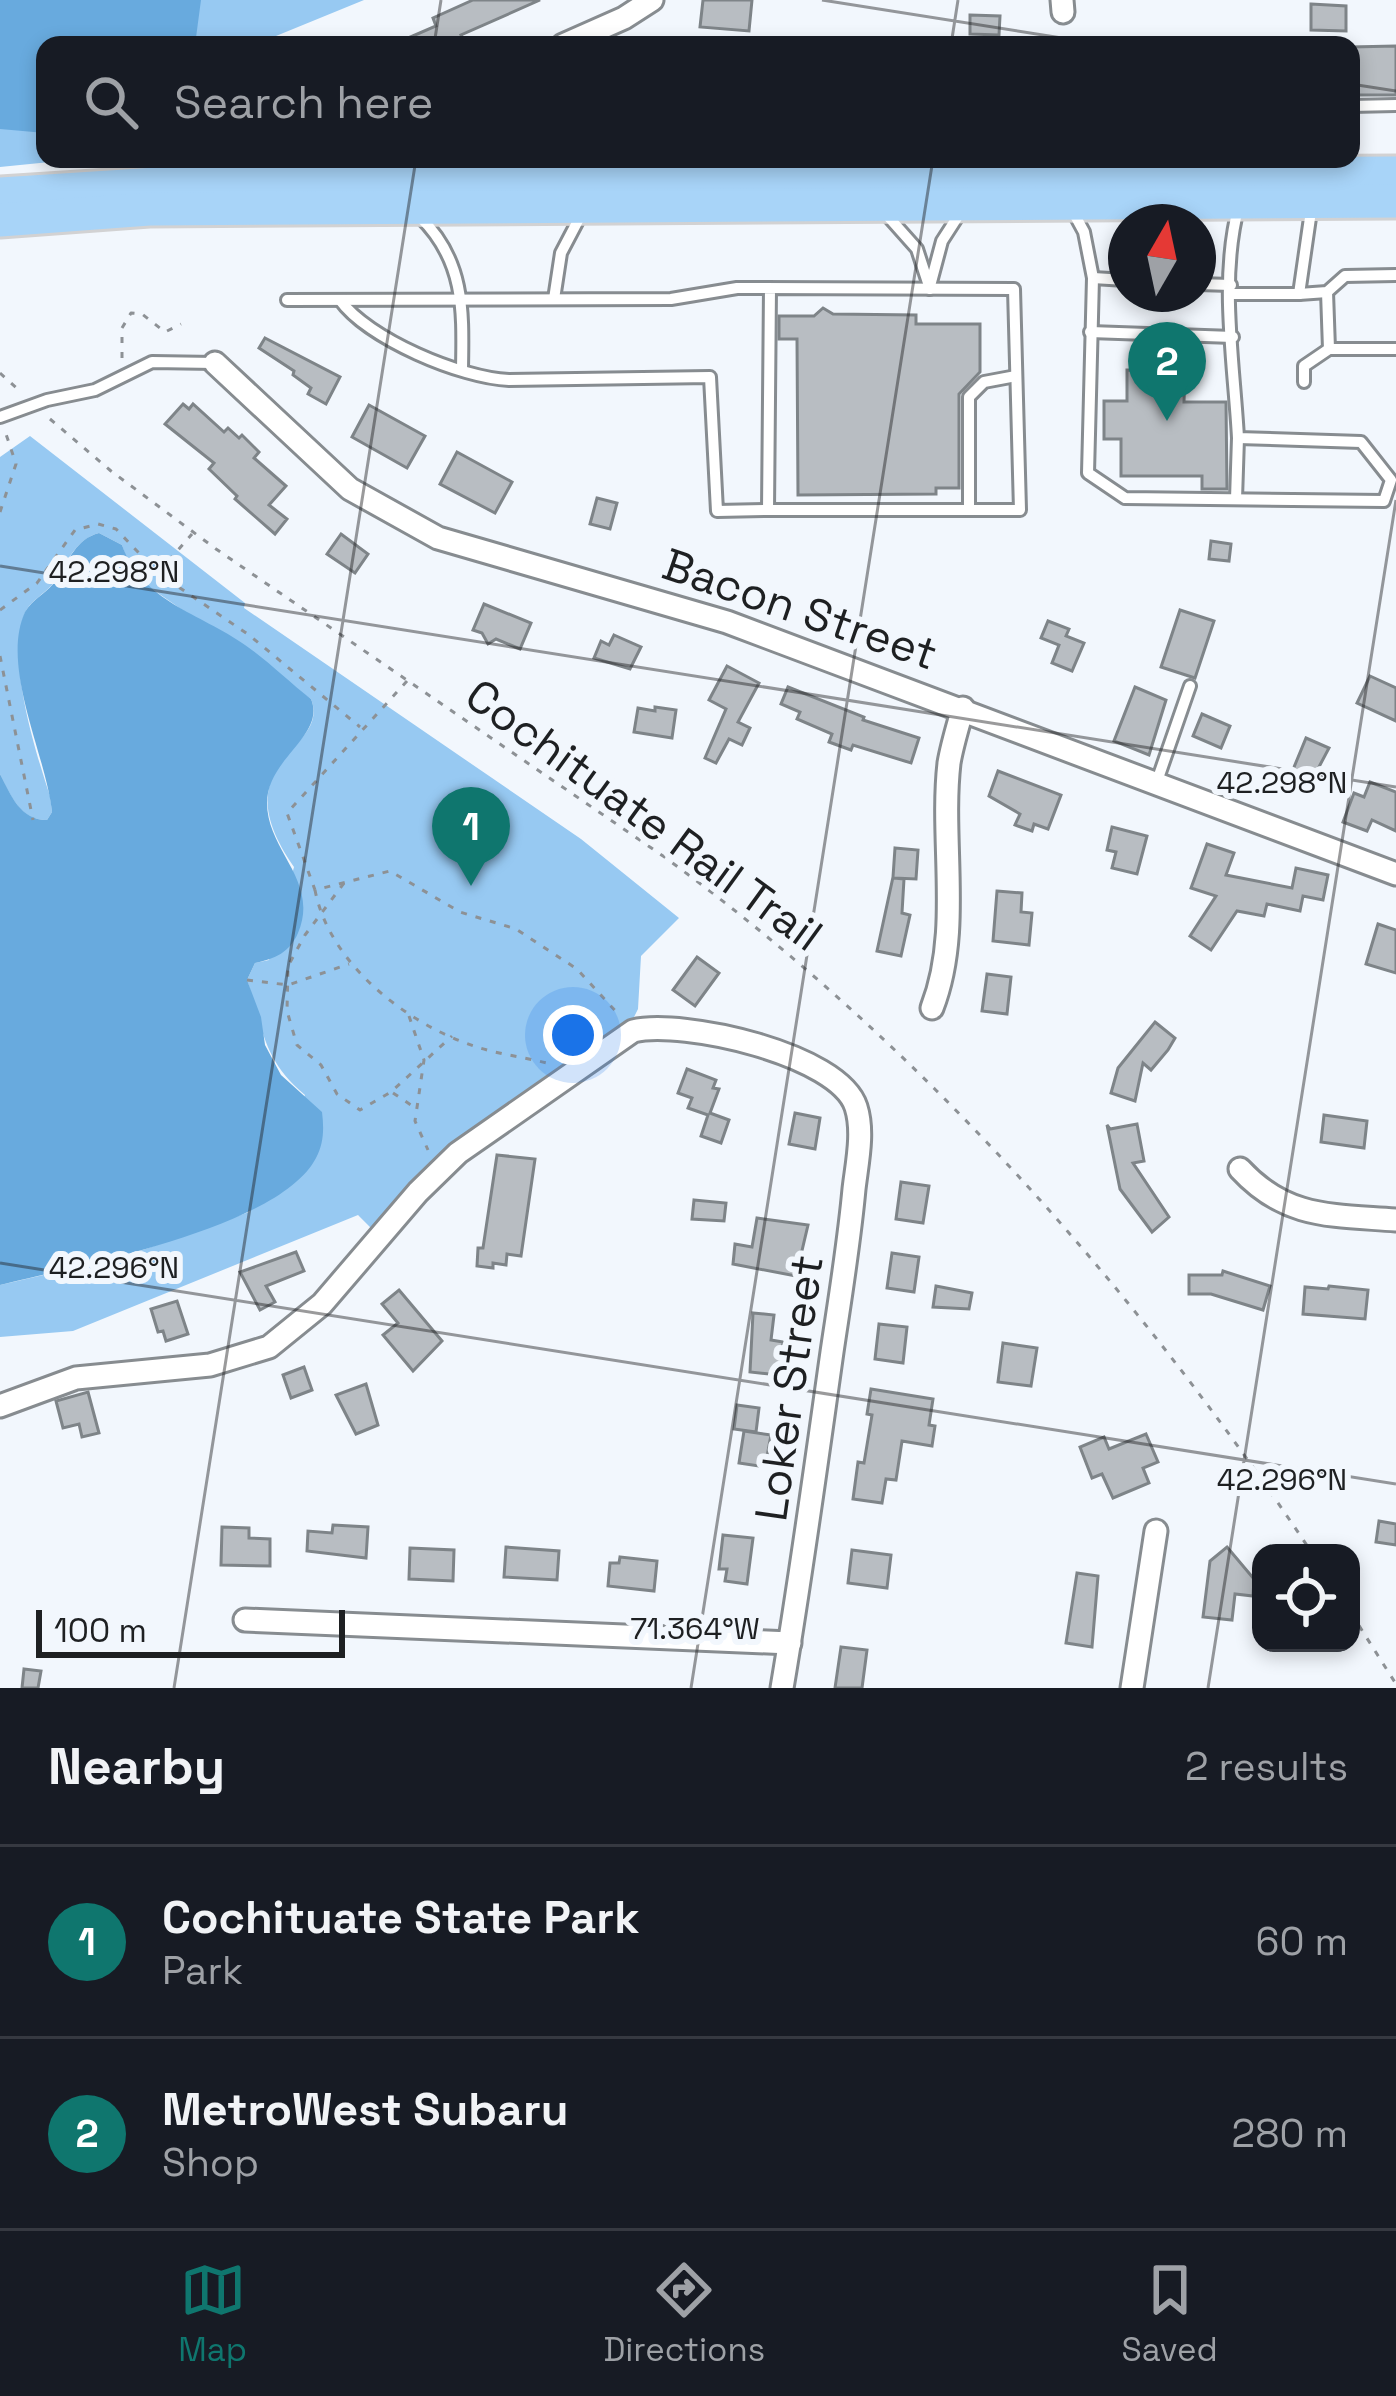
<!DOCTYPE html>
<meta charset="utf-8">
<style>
body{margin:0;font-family:"Space Grotesk",sans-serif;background:#242831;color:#f1f3f6}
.controls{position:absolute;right:36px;bottom:36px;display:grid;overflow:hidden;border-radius:24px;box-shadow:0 6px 18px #0003}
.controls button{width:108px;height:108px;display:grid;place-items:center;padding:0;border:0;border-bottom:3px solid #363941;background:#171b24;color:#f1f3f6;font:60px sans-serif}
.compass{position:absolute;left:1108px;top:204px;width:108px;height:108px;border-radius:50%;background:#171b24;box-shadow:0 6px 18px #0003;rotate:9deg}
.scale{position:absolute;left:36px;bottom:30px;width:309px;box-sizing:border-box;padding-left:12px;border:6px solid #1e2022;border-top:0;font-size:33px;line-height:42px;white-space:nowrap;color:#1e2022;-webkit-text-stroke:9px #f2f7fd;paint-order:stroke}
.you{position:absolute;left:573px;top:1035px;width:42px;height:42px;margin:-30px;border:9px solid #fff;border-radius:50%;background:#1a73e8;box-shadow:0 0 0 18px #1a73e833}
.badge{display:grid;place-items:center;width:78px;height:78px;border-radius:50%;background:#0f766e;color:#fff;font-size:39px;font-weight:700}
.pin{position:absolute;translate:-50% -99px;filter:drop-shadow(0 3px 6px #0008)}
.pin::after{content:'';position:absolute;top:63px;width:42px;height:36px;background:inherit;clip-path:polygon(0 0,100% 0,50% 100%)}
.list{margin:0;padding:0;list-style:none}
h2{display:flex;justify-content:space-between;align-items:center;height:156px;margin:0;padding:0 48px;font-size:51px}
h2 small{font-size:39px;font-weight:400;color:#9ea1a6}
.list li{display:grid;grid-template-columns:78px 1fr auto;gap:36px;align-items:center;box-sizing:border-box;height:192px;padding:0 48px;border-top:3px solid #363941}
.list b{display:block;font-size:45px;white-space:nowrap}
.list p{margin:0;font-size:39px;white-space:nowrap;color:#9ea1a6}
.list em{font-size:39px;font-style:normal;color:#9ea1a6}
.icon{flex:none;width:66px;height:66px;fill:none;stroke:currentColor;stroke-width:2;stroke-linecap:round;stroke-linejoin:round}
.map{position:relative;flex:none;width:1396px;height:1688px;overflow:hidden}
.search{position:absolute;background:#171b24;box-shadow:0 6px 18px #0003;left:36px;right:36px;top:36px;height:132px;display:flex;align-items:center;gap:30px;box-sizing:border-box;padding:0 42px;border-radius:24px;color:#9ea1a6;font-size:45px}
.sheet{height:540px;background:#171b24}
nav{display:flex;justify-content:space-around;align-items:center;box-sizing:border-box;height:168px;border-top:3px solid #363941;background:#171b24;font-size:33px;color:#9ea1a6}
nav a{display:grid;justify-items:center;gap:6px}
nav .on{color:#0f766e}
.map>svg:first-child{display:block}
</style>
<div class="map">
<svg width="1396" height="1688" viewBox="0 0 1396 1688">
<rect width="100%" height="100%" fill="#f2f7fd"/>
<g fill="#97c9f2">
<polygon points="0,0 364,0 254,45 45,45 45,159 80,159 0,167"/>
<path d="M30,436L245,603L244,608L581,839L679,918L641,956L638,1009L633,1019L452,1145L372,1229L358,1215L73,1331L0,1337V1285L126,1256L249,1212L305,1095C262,1059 264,1030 247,980L255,963L269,960L294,867C218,758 332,751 311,699L142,582L128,563L122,545L99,533C76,539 68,561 56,579C48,593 31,599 25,613C6,659 35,750 50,796L52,812L47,820C20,820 11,796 0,774V457Z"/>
</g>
<g fill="#68aade">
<polygon points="0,0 201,0 195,45 45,45 45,133 0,129"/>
<path d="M99,533L122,545C142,602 200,613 245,645C268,661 289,682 311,699C326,736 267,758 267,803C267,851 320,881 298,933C290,952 275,959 255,963L247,980L261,1017L265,1045L281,1075L322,1112C324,1128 324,1143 316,1158C279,1229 75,1266 0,1285V774C11,795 20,820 47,820L52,812C46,754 0,667 25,612C32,599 49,592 57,579C69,560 76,539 99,533Z"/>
</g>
<g fill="#b8bdc2" stroke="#7e8488" stroke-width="3">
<polygon points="473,0 540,0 461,35 466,45 392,45 436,26 433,18"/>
<polygon points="703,0 752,0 749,31 700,27"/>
<polygon points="1311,4 1346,6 1346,31 1311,30"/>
<polygon points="970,15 1000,16 999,35 970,34"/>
<polygon points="1396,46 1396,95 1351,95 1351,47"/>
<polygon points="823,308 833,314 916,315 916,324 980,324 980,372 959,394 959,488 936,488 936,494 798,495 797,339 779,339 779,316 814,316"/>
<polygon points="265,338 340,377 326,404 308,394 311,388 293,375 294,371 259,348"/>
<polygon points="1127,370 1185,371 1184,402 1226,402 1227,489 1202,489 1202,476 1121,476 1121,439 1104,439 1104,401 1127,401"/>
<polygon points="183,404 189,409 193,404 224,432 228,428 239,438 242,435 259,452 254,458 286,486 269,505 287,519 275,534 235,499 237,496 209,469 214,463 165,424"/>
<polygon points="369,405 425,436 407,468 352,437"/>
<polygon points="457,452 512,482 495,513 440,484"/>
<polygon points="597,498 617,503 610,529 590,524"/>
<polygon points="341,534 368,554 355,573 327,554"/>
<polygon points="1211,541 1231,544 1229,561 1209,559"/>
<polygon points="484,604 531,623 520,649 496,639 488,644 482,633 473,630"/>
<polygon points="1180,610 1214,621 1195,678 1161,667"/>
<polygon points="1048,621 1069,629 1066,636 1084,643 1072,671 1052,663 1059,645 1041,638"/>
<polygon points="614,635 641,647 630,669 594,658 601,641 609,645"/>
<polygon points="727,666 759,683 738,722 750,728 742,745 729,739 716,763 705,758 726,709 709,700"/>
<polygon points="1370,676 1396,688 1396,721 1357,703"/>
<polygon points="788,687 864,717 863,720 919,738 911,763 853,745 851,750 829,742 832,734 797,719 800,712 781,704"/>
<polygon points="1135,687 1166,700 1149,755 1114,741"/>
<polygon points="655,707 676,710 672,738 634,732 638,708 655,711"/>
<polygon points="1202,714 1230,726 1221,748 1193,736"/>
<polygon points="1306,738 1329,748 1312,780 1292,772"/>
<polygon points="998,771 1061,795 1048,829 1034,824 1032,831 1015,825 1020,814 989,796"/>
<polygon points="1370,782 1396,792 1396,831 1372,820 1367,831 1343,822 1354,793 1364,797"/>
<polygon points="1112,827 1147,836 1137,874 1112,868 1116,852 1107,850"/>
<polygon points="1207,844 1234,853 1226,875 1292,888 1296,868 1328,875 1323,900 1303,896 1300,911 1267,904 1264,916 1237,911 1211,950 1190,936 1216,896 1191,888"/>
<polygon points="895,848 918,850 916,879 894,878 904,879 902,913 910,915 901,956 877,951 893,877"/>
<polygon points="997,891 1022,893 1021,912 1032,913 1029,945 993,941"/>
<polygon points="1378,924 1396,930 1396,973 1366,964"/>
<polygon points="697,957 719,973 695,1006 673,990"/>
<polygon points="987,974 1011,977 1007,1014 982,1011"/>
<polygon points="1155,1022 1175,1038 1168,1050 1151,1070 1143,1063 1135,1101 1111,1093 1118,1068"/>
<polygon points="687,1069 716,1080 713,1088 719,1089 710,1113 729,1120 721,1143 701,1136 708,1115 688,1108 692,1098 678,1093"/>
<polygon points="795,1113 820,1118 815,1149 789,1144"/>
<polygon points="1324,1115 1367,1121 1364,1148 1321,1142"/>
<polygon points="1137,1124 1144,1161 1133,1163 1169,1217 1152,1232 1120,1189 1107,1125 1110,1129"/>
<polygon points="497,1155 535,1159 521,1256 507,1254 506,1265 493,1263 493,1268 477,1266 478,1248 483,1248"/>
<polygon points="901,1182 929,1186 923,1223 896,1219"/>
<polygon points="694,1200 726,1203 724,1221 692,1219"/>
<polygon points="757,1218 808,1225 796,1276 733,1264 735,1244 752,1247"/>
<polygon points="296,1252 304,1271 266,1286 275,1302 260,1310 240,1272"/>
<polygon points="892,1253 919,1257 914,1292 887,1288"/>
<polygon points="1223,1271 1270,1286 1263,1310 1211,1294 1189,1294 1189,1275 1222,1275"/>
<polygon points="936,1286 972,1293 969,1309 933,1307"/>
<polygon points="1329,1286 1368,1290 1365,1319 1303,1314 1305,1287 1328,1289"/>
<polygon points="399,1290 442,1341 413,1371 383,1335 398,1323 382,1304"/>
<polygon points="177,1301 188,1334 166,1341 163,1331 158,1332 151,1309"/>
<polygon points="753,1313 774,1315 771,1340 783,1342 780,1375 750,1372"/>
<polygon points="879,1324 907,1327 903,1363 875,1359"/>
<polygon points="1003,1343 1037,1348 1031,1386 998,1382"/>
<polygon points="304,1367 312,1390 291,1398 283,1375"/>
<polygon points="366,1384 378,1425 356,1434 336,1395"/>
<polygon points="871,1389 933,1399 929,1425 935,1426 932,1446 902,1441 896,1480 886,1479 882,1503 853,1499 858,1462 864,1463 872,1415 867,1414"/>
<polygon points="88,1392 99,1433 82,1437 79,1424 63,1428 56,1401"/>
<polygon points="737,1405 759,1408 756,1432 734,1429"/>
<polygon points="744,1431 771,1435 765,1467 739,1463"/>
<polygon points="1146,1434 1158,1462 1143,1468 1149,1483 1113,1498 1102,1474 1092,1478 1080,1447 1104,1437 1109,1449"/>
<polygon points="1379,1521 1396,1524 1396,1545 1376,1542"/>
<polygon points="333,1525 368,1527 366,1558 307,1551 308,1531 332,1533"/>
<polygon points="222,1527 249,1528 249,1538 270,1539 270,1566 221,1565"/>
<polygon points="723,1535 753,1538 747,1584 725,1581 727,1569 719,1569"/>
<polygon points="506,1547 559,1551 557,1580 504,1577"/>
<polygon points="1227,1547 1254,1579 1253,1596 1235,1594 1232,1620 1203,1617 1210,1561"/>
<polygon points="410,1548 454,1550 453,1581 409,1579"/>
<polygon points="852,1550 891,1555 887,1588 848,1583"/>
<polygon points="620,1557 657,1561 654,1591 608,1586 610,1563 619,1563"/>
<polygon points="1077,1573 1098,1576 1092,1647 1066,1643"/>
<polygon points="841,1647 867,1650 862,1688 835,1688"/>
<polygon points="24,1669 41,1671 38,1688 22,1688"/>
</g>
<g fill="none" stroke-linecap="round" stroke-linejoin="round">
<defs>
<g id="service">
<polyline points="1351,106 1396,105"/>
<path d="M1071,208L1084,232L1093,278L1088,473L1125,498L1384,501L1391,480L1361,442L1238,438C1234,363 1219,279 1239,205"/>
<polyline points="885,213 917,249 930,289"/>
<path d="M420,217C465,261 463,311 462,369"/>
<polyline points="1093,278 1126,280"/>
<polyline points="1198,284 1231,285"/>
<polyline points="930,286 942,241 962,210"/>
<polyline points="1327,292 1329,349 1396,349"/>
<polyline points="1231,294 1299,294 1312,204"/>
<polyline points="1299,294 1327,292 1345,276 1396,275"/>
<polyline points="554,299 561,253 582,213"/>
<polyline points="287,300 671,299 737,288 1014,289 1020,510 768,510 770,288"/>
<path d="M340,300C368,339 461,378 509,380L710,377L717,511L768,510"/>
<polyline points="1090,332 1233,337"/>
<polyline points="1304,382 1304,366 1329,349"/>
<polyline points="0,417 47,400 95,390 152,362 215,363"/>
<polyline points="1236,499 1238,438"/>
<polyline points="969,509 969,397 984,382 1016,376"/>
<polyline points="1156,784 1190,686"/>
</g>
<g id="minor">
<polyline points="1062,0 1063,12"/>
<polyline points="563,45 624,18 652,0"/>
<polyline points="215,363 350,489 438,538 727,622 1396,874"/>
<path d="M932,1008C962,931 940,843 949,763C952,745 958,726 963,708"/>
<path d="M1240,1169C1286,1219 1332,1215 1396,1220"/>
<path d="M0,1406L76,1378L210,1365L269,1347L322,1304L418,1192L458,1153L633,1031C682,1019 839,1054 856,1107C864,1132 857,1163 854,1189C849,1244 840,1298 832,1352C816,1465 801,1576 782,1688"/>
<polyline points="245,1620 790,1643"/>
<polyline points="1132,1688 1156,1531"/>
</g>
<g id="trunk">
<polyline points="0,194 219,180 1396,173"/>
<polyline points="0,220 149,209 1396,201"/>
</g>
</defs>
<use href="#service" stroke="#878c90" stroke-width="16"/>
<use href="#minor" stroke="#878c90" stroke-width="27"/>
<use href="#trunk" stroke="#d2d2d3" stroke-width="39"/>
<g stroke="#8d9195" stroke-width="3" stroke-dasharray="6 9" stroke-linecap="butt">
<polyline points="122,358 122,328 131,313 142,314 165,332 181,324"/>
<polyline points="0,373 21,392"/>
<path d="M50,419L111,471L216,549L663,856C920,1043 1136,1289 1312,1553"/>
<polyline points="0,512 16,464 5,431"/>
<polyline points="159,572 192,534"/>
<polyline points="0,610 37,583 75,530 98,524 116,529 158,573 249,635 360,727"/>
<polyline points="0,656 33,820"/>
<polyline points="407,681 287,813 315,890 390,871 460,912 516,929 577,969 620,1016"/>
<polyline points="344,883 305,935 288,966 287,1011 297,1045 321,1065 337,1094 360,1110 391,1092 452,1036"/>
<path d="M315,890C329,963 405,1023 474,1046C497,1054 523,1057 547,1063"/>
<polyline points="247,980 288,985 349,964"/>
<polyline points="409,1016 424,1060 415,1121 428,1150"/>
<polyline points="393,1093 414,1107"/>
<polyline points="1351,1613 1396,1684"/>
</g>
<use href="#service" stroke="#fff" stroke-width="10"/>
<use href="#minor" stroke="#fff" stroke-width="21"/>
<use href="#trunk" stroke="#a8d4f8" stroke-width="33"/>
</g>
<path fill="none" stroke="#1e2022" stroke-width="3" stroke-opacity="0.45" d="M822,0L1106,45M434,45L441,0M951,45L958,0M1351,84L1396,91M0,566L1396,787M0,1263L1396,1484M174,1688L416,159M691,1688L933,159M1208,1688L1396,500"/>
<g text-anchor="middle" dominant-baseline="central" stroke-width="12" stroke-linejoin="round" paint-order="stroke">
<g font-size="45" fill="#1e2022" stroke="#f2f7fd">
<text transform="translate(800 609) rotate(19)">Bacon Street</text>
<text transform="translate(644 815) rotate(36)">Cochituate Rail Trail</text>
<text transform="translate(789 1388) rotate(-82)">Loker Street</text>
</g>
</g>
<g font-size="30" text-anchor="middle" fill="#1e2022" stroke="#f2f7fd" stroke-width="12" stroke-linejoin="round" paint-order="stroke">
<text x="114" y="582">42.298°N</text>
<text x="1282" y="793">42.298°N</text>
<text x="114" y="1278">42.296°N</text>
<text x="1282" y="1490">42.296°N</text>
<text x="695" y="1639">71.364°W</text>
</g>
</svg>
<div class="controls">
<button><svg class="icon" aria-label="locate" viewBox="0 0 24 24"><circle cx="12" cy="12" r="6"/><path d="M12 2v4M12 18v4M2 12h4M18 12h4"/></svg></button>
</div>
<svg class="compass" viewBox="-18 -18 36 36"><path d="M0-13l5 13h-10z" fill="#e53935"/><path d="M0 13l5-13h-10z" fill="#9ea1a6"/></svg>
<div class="scale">100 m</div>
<div class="you"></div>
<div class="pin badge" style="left:471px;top:886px">1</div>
<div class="pin badge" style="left:1167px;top:421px">2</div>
<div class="search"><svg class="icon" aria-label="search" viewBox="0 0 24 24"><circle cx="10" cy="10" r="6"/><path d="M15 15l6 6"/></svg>Search here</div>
</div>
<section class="sheet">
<h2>Nearby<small>2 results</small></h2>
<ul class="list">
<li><span class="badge">1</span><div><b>Cochituate State Park</b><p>Park</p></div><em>60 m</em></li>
<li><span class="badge">2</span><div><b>MetroWest Subaru</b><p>Shop</p></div><em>280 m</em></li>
</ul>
</section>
<nav>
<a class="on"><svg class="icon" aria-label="map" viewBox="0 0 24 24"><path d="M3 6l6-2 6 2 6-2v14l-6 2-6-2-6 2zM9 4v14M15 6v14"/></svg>Map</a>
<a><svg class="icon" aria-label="directions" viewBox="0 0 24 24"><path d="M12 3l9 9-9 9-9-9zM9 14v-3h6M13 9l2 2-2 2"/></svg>Directions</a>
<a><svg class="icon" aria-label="saved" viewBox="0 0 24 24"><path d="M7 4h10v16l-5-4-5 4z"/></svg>Saved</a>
</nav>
